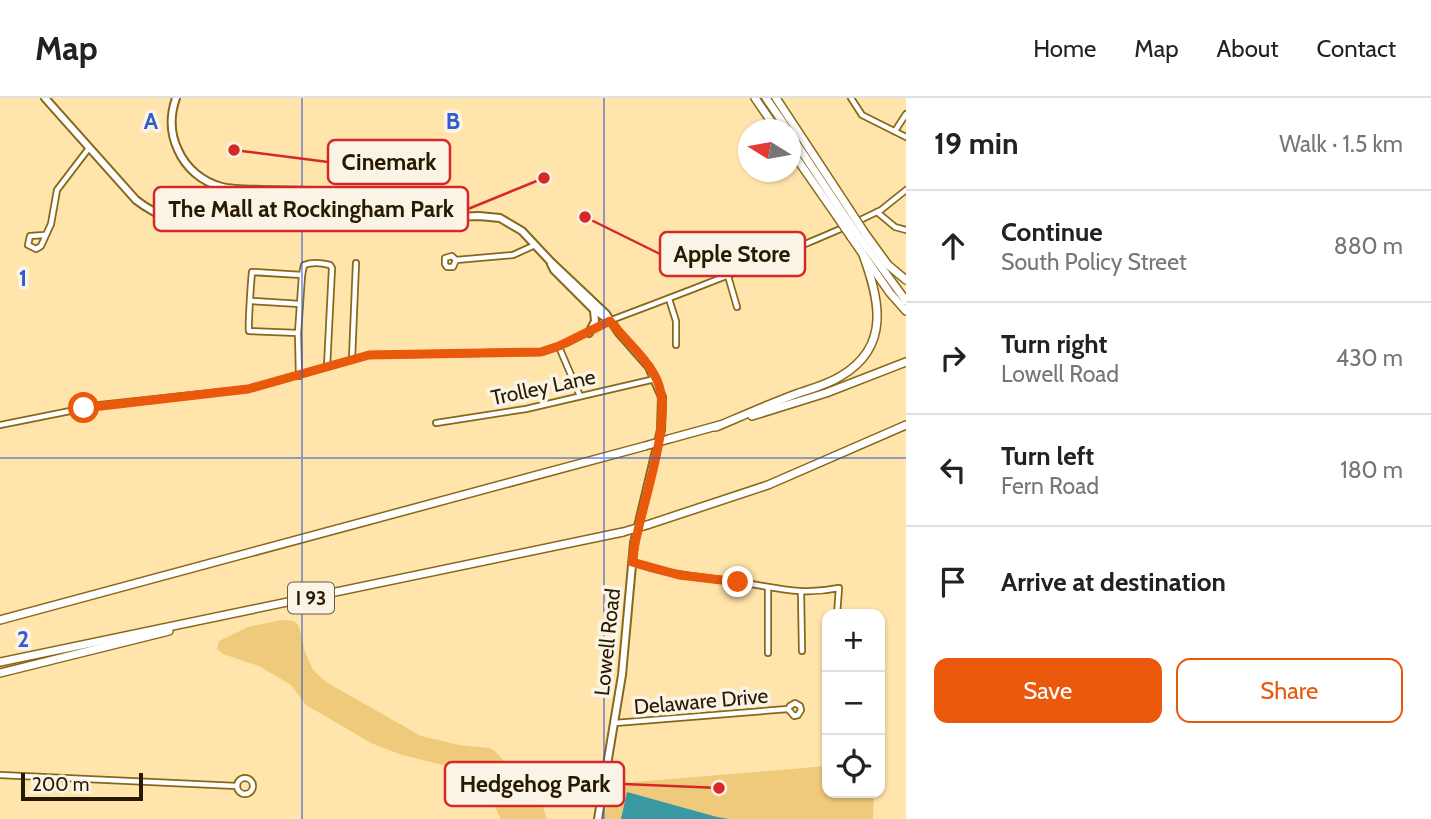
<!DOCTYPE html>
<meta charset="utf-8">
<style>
body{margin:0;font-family:Cabin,sans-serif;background:#f6f6f6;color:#222}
.controls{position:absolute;right:21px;bottom:21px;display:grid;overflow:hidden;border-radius:14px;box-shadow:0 2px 5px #0004}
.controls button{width:63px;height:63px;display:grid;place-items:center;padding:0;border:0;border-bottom:2px solid #e0e0e0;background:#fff;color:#222;font:35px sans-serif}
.compass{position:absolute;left:738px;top:21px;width:63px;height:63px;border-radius:50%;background:#fff;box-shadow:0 2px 5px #0004;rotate:281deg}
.scale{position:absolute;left:21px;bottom:18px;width:122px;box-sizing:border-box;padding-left:7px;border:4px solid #271a00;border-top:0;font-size:19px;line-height:24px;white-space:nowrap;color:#271a00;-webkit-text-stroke:5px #faf4e6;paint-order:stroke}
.stop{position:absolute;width:21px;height:21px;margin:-16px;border:5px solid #ea580c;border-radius:50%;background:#fff}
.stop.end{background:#ea580c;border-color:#fff;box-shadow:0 2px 7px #0008}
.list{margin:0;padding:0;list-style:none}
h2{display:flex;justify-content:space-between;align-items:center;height:91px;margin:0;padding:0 28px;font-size:30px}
h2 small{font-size:23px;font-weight:400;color:#767676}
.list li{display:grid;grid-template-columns:46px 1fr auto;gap:21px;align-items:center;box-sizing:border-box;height:112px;padding:0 28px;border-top:2px solid #e0e0e0}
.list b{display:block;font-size:26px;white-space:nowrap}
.list p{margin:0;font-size:23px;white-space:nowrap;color:#767676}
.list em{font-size:23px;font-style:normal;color:#767676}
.actions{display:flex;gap:14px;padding:21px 28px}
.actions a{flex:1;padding:16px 0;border:2px solid #ea580c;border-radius:14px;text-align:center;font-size:24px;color:#ea580c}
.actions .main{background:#ea580c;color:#fff}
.icon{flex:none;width:38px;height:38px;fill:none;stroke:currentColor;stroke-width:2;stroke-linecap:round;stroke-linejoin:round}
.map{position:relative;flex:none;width:906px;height:721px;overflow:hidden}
header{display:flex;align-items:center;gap:42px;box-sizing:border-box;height:98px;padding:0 35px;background:#fff;border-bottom:2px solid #e0e0e0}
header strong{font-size:33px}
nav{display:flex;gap:38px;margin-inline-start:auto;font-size:24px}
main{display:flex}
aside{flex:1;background:#fff}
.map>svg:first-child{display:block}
</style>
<header>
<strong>Map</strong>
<nav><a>Home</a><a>Map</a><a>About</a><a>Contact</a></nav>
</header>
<main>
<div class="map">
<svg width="906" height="721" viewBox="0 0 906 721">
<rect width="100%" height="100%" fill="#ffe4ab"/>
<g fill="#efca7a">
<polygon points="281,522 294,523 299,528 305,554 313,572 326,584 421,638 459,647 489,650 495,653 504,663 512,677 533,691 539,698 547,721 501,721 486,691 467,673 402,657 371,645 306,607 291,587 259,568 223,556 217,551 219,543 248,529"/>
<polygon points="827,668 827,695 874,695 873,721 604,721 611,686"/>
</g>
<polygon fill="#3a98a3" points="627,694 717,719 729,721 621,721"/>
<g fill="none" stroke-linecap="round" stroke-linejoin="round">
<defs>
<g id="minor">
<polyline points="851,0 862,17 906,39"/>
<polyline points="895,33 906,16"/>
<polyline points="877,114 895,129 906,132"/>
<polyline points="856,124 881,112 906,92"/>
<polyline points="44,137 30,138 28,147 36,151 41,148 51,126 57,92 89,50"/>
<polyline points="456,162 453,169 447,169 445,166 445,160 452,158 456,162 513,157 535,147"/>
<path d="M302,177L304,167C312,164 322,165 330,167L332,170L327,269"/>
<polyline points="728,178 737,209"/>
<polyline points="669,201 676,223 676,247"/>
<polyline points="252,203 300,206"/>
<path d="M298,235L249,233C248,227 251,184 252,174L302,177L298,235L299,278"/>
<polyline points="559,249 580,298"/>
<polyline points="352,261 356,165"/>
<polyline points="436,325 526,311 655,281"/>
<path d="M0,327L100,307L248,291L369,257L541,254C568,248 589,231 614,221C692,192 769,162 845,129"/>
<path d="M632,464C667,477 701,479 737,484C776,489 799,498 839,490L837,516"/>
<polyline points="768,489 768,555"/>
<polyline points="801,494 802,553"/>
<polyline points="615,625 788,611 790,608 795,605 800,608 801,612 798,617 794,618 788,611"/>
<polyline points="0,677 237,688"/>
<circle cx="245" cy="688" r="8"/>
</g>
<g id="major">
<path d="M45,0L136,102C159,120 186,128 215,128L479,118L500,120L522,133L551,164L606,216L619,235L649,269L662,299L661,332L634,445L622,577L598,721"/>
<path d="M176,0C170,17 170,35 178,52C186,70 202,84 222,89C257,98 381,80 394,121"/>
<polyline points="551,166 554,172 593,211 610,223"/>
<polyline points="589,235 595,223 594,213"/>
</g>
<g id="highway">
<polyline points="755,0 777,32"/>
<polyline points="766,0 788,32"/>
<polyline points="776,0 849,111"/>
<polyline points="790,36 842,114"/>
<polyline points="790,51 836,117"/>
<polyline points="864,134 888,167 906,182"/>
<polyline points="857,136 906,203"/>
<polyline points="851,139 890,195 906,213"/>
<polyline points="752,318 826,295 906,264"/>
<path d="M716,329C742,318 769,306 796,296C810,291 827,287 841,278C892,248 879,200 862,154"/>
<polyline points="669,341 720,327"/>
<polyline points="647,427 768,387 906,327"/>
<polyline points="0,522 645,348"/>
<polyline points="0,564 623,434"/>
<polyline points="0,575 169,533"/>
</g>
</defs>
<use href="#minor" stroke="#87681b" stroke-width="8"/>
<use href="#major" stroke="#87681b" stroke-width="10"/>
<use href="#highway" stroke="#87681b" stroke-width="10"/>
<use href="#minor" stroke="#fff" stroke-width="4.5"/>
<use href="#major" stroke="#fff" stroke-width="6"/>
<use href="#highway" stroke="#fff" stroke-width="7"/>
<defs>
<g id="highway-bridge">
<polyline points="849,111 864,134"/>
<polyline points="842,114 857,136"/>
<polyline points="836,117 851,139"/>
<polyline points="645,348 669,341"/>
<polyline points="623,434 647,427"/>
</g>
</defs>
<use href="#highway-bridge" stroke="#87681b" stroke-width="10" stroke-linecap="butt"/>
<use href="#highway-bridge" stroke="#fff" stroke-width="7"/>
</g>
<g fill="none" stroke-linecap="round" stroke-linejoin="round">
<path stroke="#ea580c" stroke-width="9" d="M84,310L248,291L369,257L541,254L559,248L610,223C625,242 647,260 657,282C676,324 637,415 632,464L679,477L738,484"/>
</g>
<path fill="none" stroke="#345bcc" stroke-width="2" stroke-opacity="0.55" d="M302,0V721M604,0V721M0,360H906"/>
<g text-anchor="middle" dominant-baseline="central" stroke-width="7" stroke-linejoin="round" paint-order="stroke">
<rect fill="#faf4e6" stroke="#665b45" stroke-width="2" x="288" y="484.5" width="46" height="31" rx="5"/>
<g font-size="19" font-weight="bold" fill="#271a00">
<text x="311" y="500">I 93</text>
</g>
<g font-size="21" fill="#271a00" stroke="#faf4e6">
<text transform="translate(543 289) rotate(-12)">Trolley Lane</text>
<text transform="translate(607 544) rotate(-84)">Lowell Road</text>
<text transform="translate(701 603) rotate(-5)">Delaware Drive</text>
</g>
</g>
<g font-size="23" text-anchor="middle" font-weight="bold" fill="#345bcc" stroke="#faf4e6" stroke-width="7" stroke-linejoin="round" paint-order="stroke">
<text x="151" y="31">A</text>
<text x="453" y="31">B</text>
<text x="23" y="188">1</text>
<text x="23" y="549">2</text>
</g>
<path fill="none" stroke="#d62828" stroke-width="2.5" d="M234 52L328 64M544 80L468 111M585 119L660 156M719 690L624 686"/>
<g fill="#d62828" stroke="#faf4e6" stroke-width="2.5">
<circle cx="234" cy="52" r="7"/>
<circle cx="544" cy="80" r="7"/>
<circle cx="585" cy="119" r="7"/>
<circle cx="719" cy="690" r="7"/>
</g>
<g fill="#faf4e6" stroke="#d62828" stroke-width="2.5">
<rect x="328" y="42" width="122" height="44" rx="7"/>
<rect x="154" y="89" width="314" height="44" rx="7"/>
<rect x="660" y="134" width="145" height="44" rx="7"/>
<rect x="445" y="664" width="179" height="44" rx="7"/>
</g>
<g font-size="23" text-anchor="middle" font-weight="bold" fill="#271a00">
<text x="389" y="72">Cinemark</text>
<text x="311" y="119">The Mall at Rockingham Park</text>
<text x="732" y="164">Apple Store</text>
<text x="535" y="694">Hedgehog Park</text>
</g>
</svg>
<div class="controls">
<button>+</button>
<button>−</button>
<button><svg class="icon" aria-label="locate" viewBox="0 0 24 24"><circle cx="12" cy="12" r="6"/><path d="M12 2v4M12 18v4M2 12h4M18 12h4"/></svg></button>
</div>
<svg class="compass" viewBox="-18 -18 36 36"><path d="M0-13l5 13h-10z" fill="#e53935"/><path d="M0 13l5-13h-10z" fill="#767676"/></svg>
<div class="scale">200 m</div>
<div class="stop" style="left:84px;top:310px"></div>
<div class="stop end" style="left:738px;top:484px"></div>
</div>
<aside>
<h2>19 min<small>Walk · 1.5 km</small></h2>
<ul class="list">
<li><svg class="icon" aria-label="ahead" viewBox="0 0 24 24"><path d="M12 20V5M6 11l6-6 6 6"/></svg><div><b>Continue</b><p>South Policy Street</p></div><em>880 m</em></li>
<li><svg class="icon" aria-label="right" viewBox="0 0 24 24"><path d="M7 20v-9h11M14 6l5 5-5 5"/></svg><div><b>Turn right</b><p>Lowell Road</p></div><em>430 m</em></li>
<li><svg class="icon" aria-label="left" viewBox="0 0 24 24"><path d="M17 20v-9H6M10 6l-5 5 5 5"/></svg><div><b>Turn left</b><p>Fern Road</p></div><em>180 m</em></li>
<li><svg class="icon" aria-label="arrive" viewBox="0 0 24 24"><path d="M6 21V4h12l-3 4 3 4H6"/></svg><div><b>Arrive at destination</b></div></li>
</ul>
<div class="actions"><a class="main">Save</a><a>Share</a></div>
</aside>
</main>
